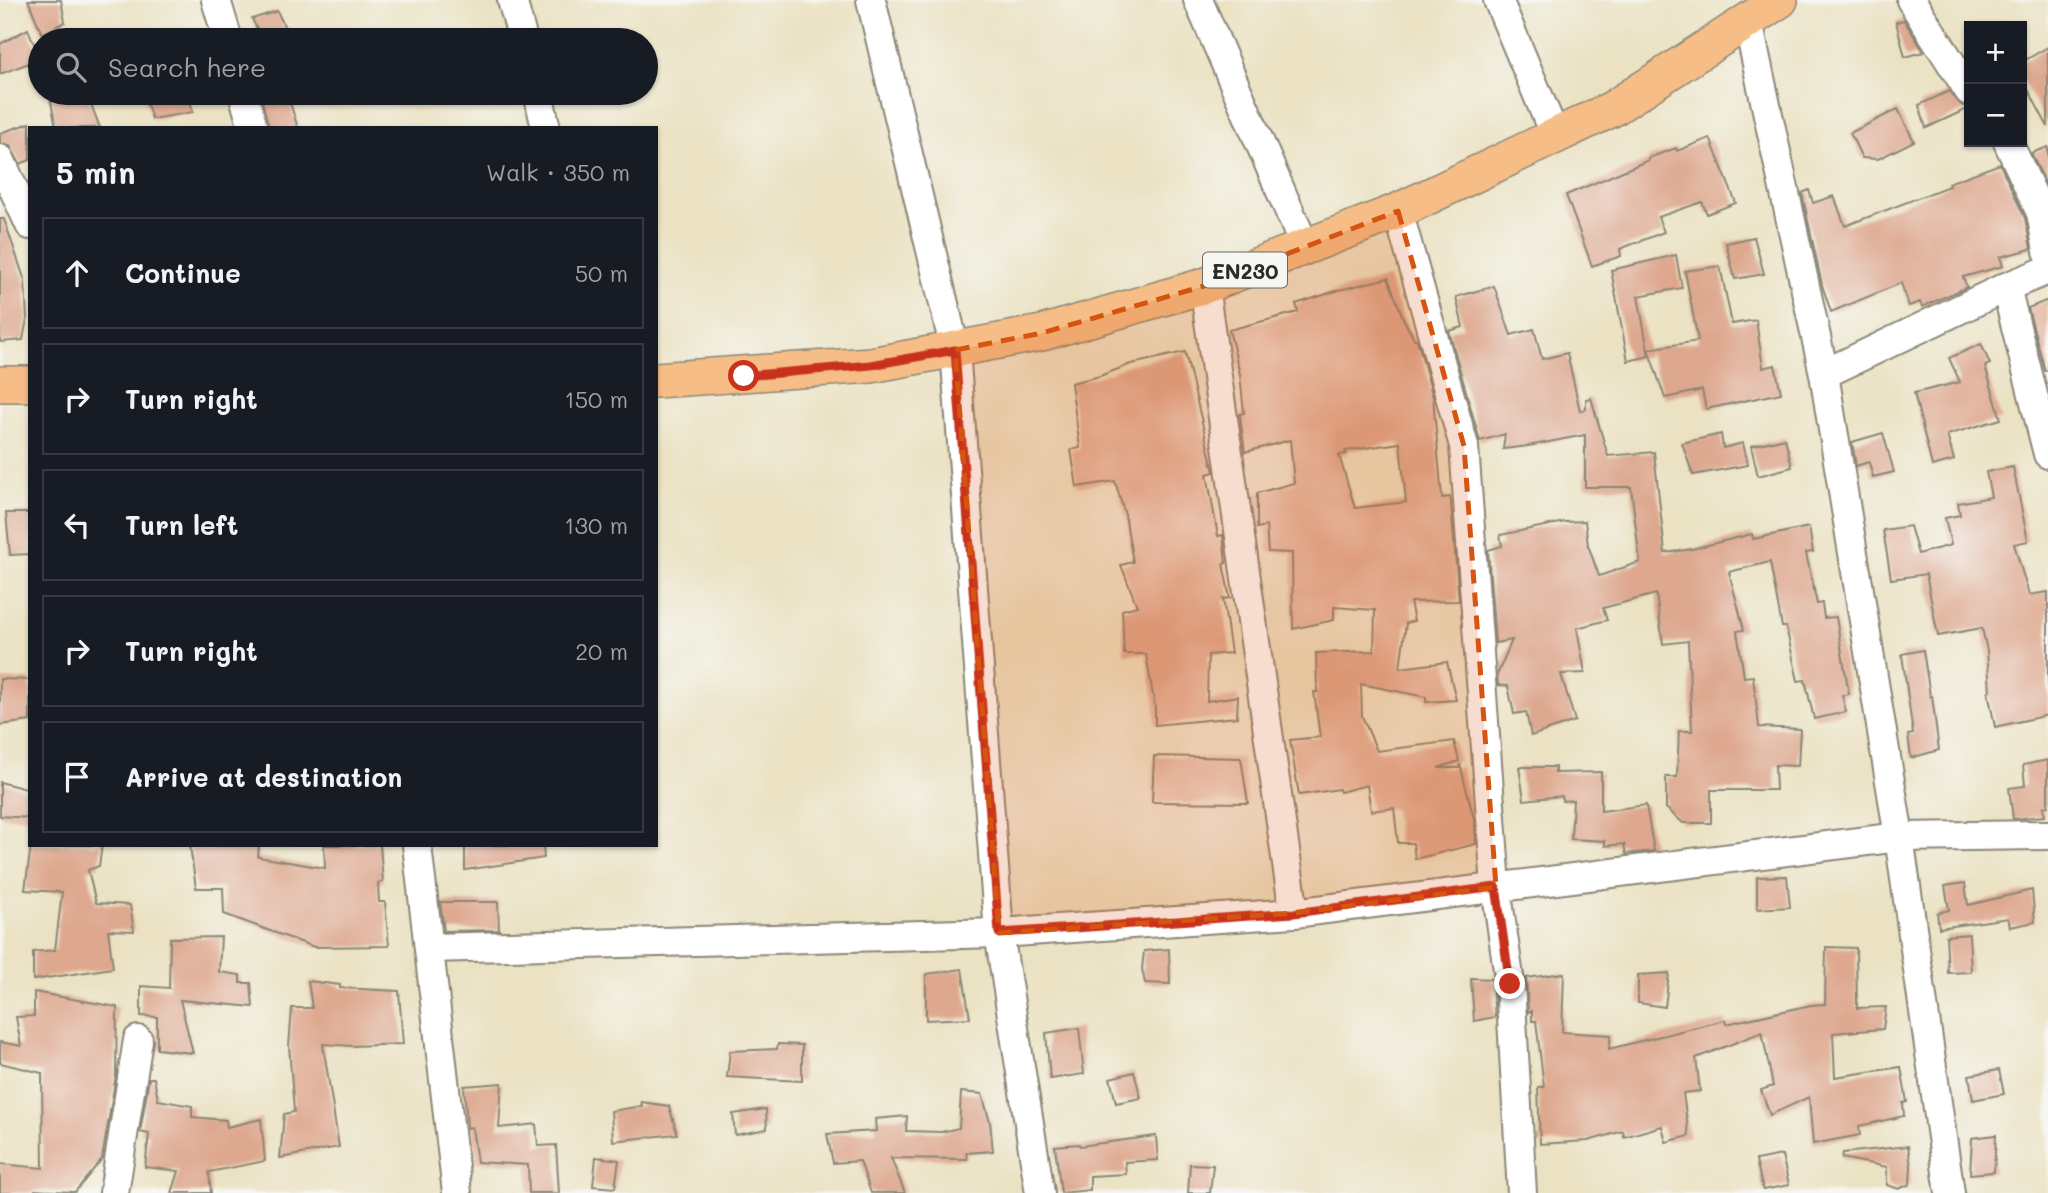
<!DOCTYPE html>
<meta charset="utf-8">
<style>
body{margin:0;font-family:Mali,sans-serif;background:#20242c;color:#f1f3f6}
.controls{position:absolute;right:21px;top:21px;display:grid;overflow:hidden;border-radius:0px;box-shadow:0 2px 5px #0004}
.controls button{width:63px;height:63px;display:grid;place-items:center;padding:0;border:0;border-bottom:2px solid #363941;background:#171b24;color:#f1f3f6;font:35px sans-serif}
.stop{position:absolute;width:21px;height:21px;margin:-16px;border:5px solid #c8321e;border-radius:50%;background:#fff}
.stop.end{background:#c8321e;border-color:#fff;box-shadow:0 2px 7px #0008}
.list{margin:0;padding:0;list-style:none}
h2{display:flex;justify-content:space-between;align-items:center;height:91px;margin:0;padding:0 28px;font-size:30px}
h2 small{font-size:23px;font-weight:400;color:#9ea1a6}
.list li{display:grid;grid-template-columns:46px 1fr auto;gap:21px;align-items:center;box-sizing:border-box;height:112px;margin:0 14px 14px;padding:0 14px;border:2px solid #363941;border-radius:0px}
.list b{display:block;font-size:26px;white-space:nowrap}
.list em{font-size:23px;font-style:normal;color:#9ea1a6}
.icon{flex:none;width:38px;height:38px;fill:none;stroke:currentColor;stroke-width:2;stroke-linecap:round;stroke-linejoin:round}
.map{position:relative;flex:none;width:2048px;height:1193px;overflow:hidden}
.search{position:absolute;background:#171b24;box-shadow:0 2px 5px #0004;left:28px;top:28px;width:630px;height:77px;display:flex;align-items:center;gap:18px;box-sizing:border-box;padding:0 24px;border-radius:38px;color:#9ea1a6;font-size:26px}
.panel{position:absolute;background:#171b24;box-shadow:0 2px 5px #0004;left:28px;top:126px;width:630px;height:721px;border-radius:0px}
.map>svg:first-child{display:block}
</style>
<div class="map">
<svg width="2048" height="1193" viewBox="0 0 2048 1193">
<rect width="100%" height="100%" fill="#f6f6f2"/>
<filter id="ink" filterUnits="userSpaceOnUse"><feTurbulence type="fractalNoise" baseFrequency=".0143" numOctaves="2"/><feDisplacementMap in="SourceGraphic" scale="14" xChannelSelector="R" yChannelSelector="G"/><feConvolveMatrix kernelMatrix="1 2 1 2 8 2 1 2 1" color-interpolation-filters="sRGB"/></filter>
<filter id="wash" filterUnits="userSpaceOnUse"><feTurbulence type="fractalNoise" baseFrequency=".00686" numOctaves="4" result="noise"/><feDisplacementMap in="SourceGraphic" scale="28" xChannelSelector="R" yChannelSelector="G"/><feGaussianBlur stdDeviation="1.57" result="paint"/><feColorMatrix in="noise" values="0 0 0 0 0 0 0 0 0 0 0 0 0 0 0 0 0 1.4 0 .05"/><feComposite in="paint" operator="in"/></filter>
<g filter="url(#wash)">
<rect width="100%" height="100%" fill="#ebe2c3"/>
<g id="blocks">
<g fill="#dea88f" fill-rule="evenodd">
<polygon points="28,0 61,0 65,22 42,34"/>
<polygon points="277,11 291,40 263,40 252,19"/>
<polygon points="1904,20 1924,52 1905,57 1896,22"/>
<polygon points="28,29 40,59 0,74 0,44"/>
<polygon points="2048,47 2048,127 2022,78 2022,62"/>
<polygon points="1949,91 1961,105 1969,108 1926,128 1919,105"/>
<polygon points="71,93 87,93 100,128 56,128 50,97"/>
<polygon points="143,93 187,93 193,112 152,119"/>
<polygon points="260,93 287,93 298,128 269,128"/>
<polygon points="1898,109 1914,141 1878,159 1862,158 1850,133"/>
<polygon points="30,123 30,160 20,164 10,146 0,143 0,133"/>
<polygon points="1710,138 1736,203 1707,214 1702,202 1658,217 1664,232 1620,249 1621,256 1592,266 1566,195 1649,160 1648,158 1676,148 1677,151"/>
<polygon points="2048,147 2048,189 2031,153"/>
<polygon points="2000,164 2025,218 2031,249 2000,257 2003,266 1963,277 1967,287 1922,307 1920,302 1909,306 1901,283 1831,312 1822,285 1802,193 1809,190 1813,203 1834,196 1845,226 1949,186 1948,183"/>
<polygon points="0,219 4,219 25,281 27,319 23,340 0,342"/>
<polygon points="1754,237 1764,274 1735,279 1726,243"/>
<polygon points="1676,255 1682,288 1638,296 1649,356 1628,361 1611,270"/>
<polygon points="1720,266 1732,324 1756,320 1763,368 1775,365 1781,393 1706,409 1702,390 1665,398 1648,349 1698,341 1685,271"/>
<path d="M1388,278L1404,320L1414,339H1417L1433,397L1442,498L1450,497L1451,503L1459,601L1410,602L1414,621L1406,623L1400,668L1447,662L1456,700L1426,702V697L1361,684L1362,716L1377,751L1454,741L1459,761L1438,768H1459L1460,764L1475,823L1476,844L1415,859L1413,843H1398L1394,808L1371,811L1367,785L1340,792L1339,789L1299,795L1290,740L1320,737L1314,692H1317L1316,653L1374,651L1375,610L1334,607V620L1293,629L1292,553L1268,552L1266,526L1257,528V493L1294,483L1290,440L1245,452L1241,424L1240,414L1244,413L1240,374L1229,330L1298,312L1296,304L1339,290ZM1400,443L1406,502L1355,508L1339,455L1347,454L1345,451Z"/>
<polygon points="1494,286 1511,335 1534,329 1542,359 1567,353 1580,411 1586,409 1586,399 1591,398 1608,456 1654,452 1665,553 1692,549 1752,534 1753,539 1809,527 1813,552 1806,553 1817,604 1822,603 1824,618 1836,617 1849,694 1842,695 1846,712 1814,719 1805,680 1798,681 1786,627 1782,627 1770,562 1729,572 1744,630 1737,631 1744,677 1753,676 1759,727 1800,729 1798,766 1775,765 1776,790 1711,790 1711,823 1683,823 1666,808 1666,777 1677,777 1679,731 1692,731 1688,641 1663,644 1656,594 1603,608 1607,620 1577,628 1585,673 1561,674 1575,721 1531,736 1526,712 1514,714 1508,686 1498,685 1497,675 1512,640 1495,643 1488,550 1502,546 1500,535 1565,522 1585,521 1588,545 1599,576 1640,562 1631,487 1585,487 1585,435 1528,446 1503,449 1505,434 1480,441 1449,331 1463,327 1456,297"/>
<polygon points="2048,300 2048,371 2045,371 2028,308"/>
<polygon points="1981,344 1990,364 1985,366 2001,419 1947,435 1954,460 1932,466 1914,393 1960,382 1949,358"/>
<polygon points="1185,352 1214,472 1207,474 1218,536 1223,535 1226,563 1223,564 1230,598 1223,599 1231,653 1208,655 1207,701 1238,696 1237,717 1155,725 1155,707 1146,654 1124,654 1122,610 1137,606 1121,565 1133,562 1125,515 1115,481 1077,487 1071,450 1080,448 1071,383 1100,376 1131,364"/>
<polygon points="1883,433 1894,472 1873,477 1869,462 1856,466 1852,442"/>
<polygon points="1721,434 1723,448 1743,443 1748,465 1693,475 1682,443"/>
<polygon points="1785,438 1792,467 1758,476 1751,446"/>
<polygon points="2013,467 2028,541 2014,544 2029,595 2048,592 2048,715 1995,727 1988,692 1990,691 1987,651 1982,628 1938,636 1926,574 1891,579 1883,530 1910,526 1918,554 1951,545 1945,518 1960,515 1958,503 1991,497 1986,472"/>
<polygon points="6,513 30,513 30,554 10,555"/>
<polygon points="1923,650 1930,696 1932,696 1939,750 1911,758 1908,735 1913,734 1902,654"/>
<polygon points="0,679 30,680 30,721 0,725"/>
<polygon points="1154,756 1241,758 1248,803 1152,802"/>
<polygon points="2048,760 2048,806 2043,807 2045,816 2013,819 2009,788 2025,786 2023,765"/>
<polygon points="1519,767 1555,767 1555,773 1601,772 1601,811 1646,805 1654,851 1626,854 1624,844 1605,846 1605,841 1571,839 1573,800 1562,801 1562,796 1524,800"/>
<polygon points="0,782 30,790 30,818 0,816"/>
<polygon points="31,845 102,845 99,866 88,870 96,903 130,905 134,931 108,930 113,968 33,980 33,952 55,950 62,892 25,890"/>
<polygon points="259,845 258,857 325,868 324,845 380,845 383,882 378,883 379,902 385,902 389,946 314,947 224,914 223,888 196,888 190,846"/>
<polygon points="465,845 543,845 544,858 465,870"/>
<polygon points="1787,876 1790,907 1757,909 1757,877"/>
<polygon points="1965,883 1968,905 2032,890 2035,922 2010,927 2008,918 1939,928 1937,913 1949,910 1945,886"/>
<polygon points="440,902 498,902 499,930 444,931"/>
<polygon points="1969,934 1971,972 1948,973 1946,936"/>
<polygon points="221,937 219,972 240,975 240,983 251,983 253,1007 180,1000 193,1053 157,1049 157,1017 141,1016 141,986 169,988 170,938"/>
<polygon points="1826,947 1856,948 1857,1008 1886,1007 1883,1029 1833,1033 1835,1077 1901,1067 1907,1102 1903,1103 1904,1116 1859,1126 1860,1135 1813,1144 1809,1097 1770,1115 1761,1090 1773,1086 1762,1032 1696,1058 1700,1091 1683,1093 1689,1136 1666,1142 1662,1126 1624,1137 1623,1131 1588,1141 1540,1144 1538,1087 1544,1087 1536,1021 1532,1021 1532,1011 1528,1012 1526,978 1564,973 1562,1032 1611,1035 1609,1049 1725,1020 1726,1024 1811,1005 1825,1004"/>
<polygon points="1169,949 1170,984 1145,983 1142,969 1144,951"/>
<polygon points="962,969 970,1018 926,1020 926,974"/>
<polygon points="1669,973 1665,1007 1638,1003 1638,975"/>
<polygon points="1471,978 1492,979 1495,1017 1474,1021"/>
<polygon points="308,981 340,985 340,988 399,991 403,1044 352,1046 323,1044 339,1147 280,1158 284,1114 294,1112 289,1046 292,1008 312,1008"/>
<polygon points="34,992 117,1007 116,1076 102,1159 75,1192 35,1190 35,1193 0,1193 0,1164 43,1168 42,1073 0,1063 0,1042 21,1046 16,1017 34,1016"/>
<polygon points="1079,1028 1084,1074 1050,1079 1046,1033"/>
<polygon points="778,1044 802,1045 802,1081 727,1077 730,1051 777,1049"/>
<polygon points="1999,1070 2004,1094 1973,1100 1969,1075"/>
<polygon points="1134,1072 1141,1098 1116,1103 1110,1078"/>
<polygon points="149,1078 154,1078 158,1100 192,1106 192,1117 226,1120 227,1127 261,1119 265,1161 209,1172 211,1193 172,1193 179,1171 145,1167 149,1134 140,1132"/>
<polygon points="502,1083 499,1128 536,1124 538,1146 556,1145 559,1193 529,1193 528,1165 477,1162 472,1127 467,1128 464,1086"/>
<polygon points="961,1092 982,1094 990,1122 993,1151 966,1153 967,1159 891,1158 905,1193 871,1193 860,1161 833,1163 827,1134 876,1131 875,1119 907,1116 906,1131 941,1132 959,1128"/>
<polygon points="641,1102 669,1106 677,1134 613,1141 611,1111 642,1106"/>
<polygon points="766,1109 767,1129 735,1135 733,1114"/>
<polygon points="1996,1135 1994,1172 1970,1174 1972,1138"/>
<polygon points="1156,1136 1158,1160 1125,1162 1126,1174 1090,1176 1090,1190 1061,1193 1055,1146 1079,1144 1080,1146"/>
<polygon points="1908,1146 1911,1166 1910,1184 1899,1189 1887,1185 1887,1167 1842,1158 1843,1153"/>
<polygon points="1782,1155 1789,1185 1763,1190 1756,1160"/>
<polygon points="596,1157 619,1160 615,1188 593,1186"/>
<polygon points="1190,1164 1213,1165 1210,1193 1188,1193"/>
</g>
</g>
</g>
<g filter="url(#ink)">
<use href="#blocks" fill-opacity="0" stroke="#8b8677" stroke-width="2"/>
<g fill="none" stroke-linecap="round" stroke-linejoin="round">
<defs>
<g id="minor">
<polyline points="216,0 228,40"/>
<polyline points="512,0 523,40"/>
<polyline points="871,0 955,350 999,933 1040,1193"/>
<polyline points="1198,0 1305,247"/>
<polyline points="1498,0 1555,136"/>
<polyline points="1911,0 1969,91"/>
<polyline points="1748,22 1824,374 1899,837 1950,1193"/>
<polyline points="243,93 253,128"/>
<polyline points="538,93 546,128"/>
<polyline points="2008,142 2041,213 2048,251"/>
<polyline points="0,159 30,225"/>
<polyline points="1398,211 1464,446 1496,887 1510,984 1522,1193"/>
<polyline points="1204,286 1294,913"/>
<polyline points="2006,287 2048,454"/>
<polyline points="1824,374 2006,287 2048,270"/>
<polyline points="417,845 457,1193"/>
<polyline points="429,948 999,933 1294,913 1899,837 2048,835"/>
<polyline points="114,1193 138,1040"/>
</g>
<g id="major">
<polyline points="656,380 871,365 1042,333 1204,286 1398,211 1612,109 1780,0"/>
<polyline points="0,384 30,384"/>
</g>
</defs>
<use href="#minor" stroke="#8b8677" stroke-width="32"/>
<use href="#major" stroke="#8b8677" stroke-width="38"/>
<use href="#minor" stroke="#fff" stroke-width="28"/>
<use href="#major" stroke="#f6be86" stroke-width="35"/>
</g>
</g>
<g fill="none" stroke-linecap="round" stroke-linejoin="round" filter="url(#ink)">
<polyline stroke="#c8321e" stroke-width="9" points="744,376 871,365 955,350 999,933 1294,913 1496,887 1510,984"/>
</g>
<path fill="#d5540f" fill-opacity="0.2" stroke="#d5540f" stroke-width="5" stroke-dasharray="14 9" stroke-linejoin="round" d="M1398,211L1464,446L1496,887L1294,913L999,933L955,350L1042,333L1204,286Z"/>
<g text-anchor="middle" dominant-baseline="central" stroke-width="7" stroke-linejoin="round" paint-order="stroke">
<rect fill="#f6f6f2" stroke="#686867" stroke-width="2" x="1203" y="252.5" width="84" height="35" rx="5"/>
<g font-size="21" font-weight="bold" fill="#2b2b2b">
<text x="1245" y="270">EN230</text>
</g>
</g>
</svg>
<div class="controls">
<button>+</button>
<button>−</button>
</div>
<div class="stop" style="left:744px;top:376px"></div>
<div class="stop end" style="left:1510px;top:984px"></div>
<div class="search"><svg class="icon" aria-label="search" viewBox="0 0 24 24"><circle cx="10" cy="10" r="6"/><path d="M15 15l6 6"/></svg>Search here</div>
<section class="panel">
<h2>5 min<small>Walk · 350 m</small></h2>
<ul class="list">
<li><svg class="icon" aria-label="ahead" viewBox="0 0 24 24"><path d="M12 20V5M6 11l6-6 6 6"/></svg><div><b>Continue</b></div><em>50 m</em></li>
<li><svg class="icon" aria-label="right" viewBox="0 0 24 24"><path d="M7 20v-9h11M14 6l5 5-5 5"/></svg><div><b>Turn right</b></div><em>150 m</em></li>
<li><svg class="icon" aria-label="left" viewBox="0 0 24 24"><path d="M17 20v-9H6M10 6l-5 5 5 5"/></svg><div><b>Turn left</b></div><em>130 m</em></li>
<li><svg class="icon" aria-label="right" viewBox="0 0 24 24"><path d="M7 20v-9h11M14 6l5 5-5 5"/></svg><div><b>Turn right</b></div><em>20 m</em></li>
<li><svg class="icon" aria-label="arrive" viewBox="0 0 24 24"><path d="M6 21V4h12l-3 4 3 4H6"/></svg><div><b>Arrive at destination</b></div></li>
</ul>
</section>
</div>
